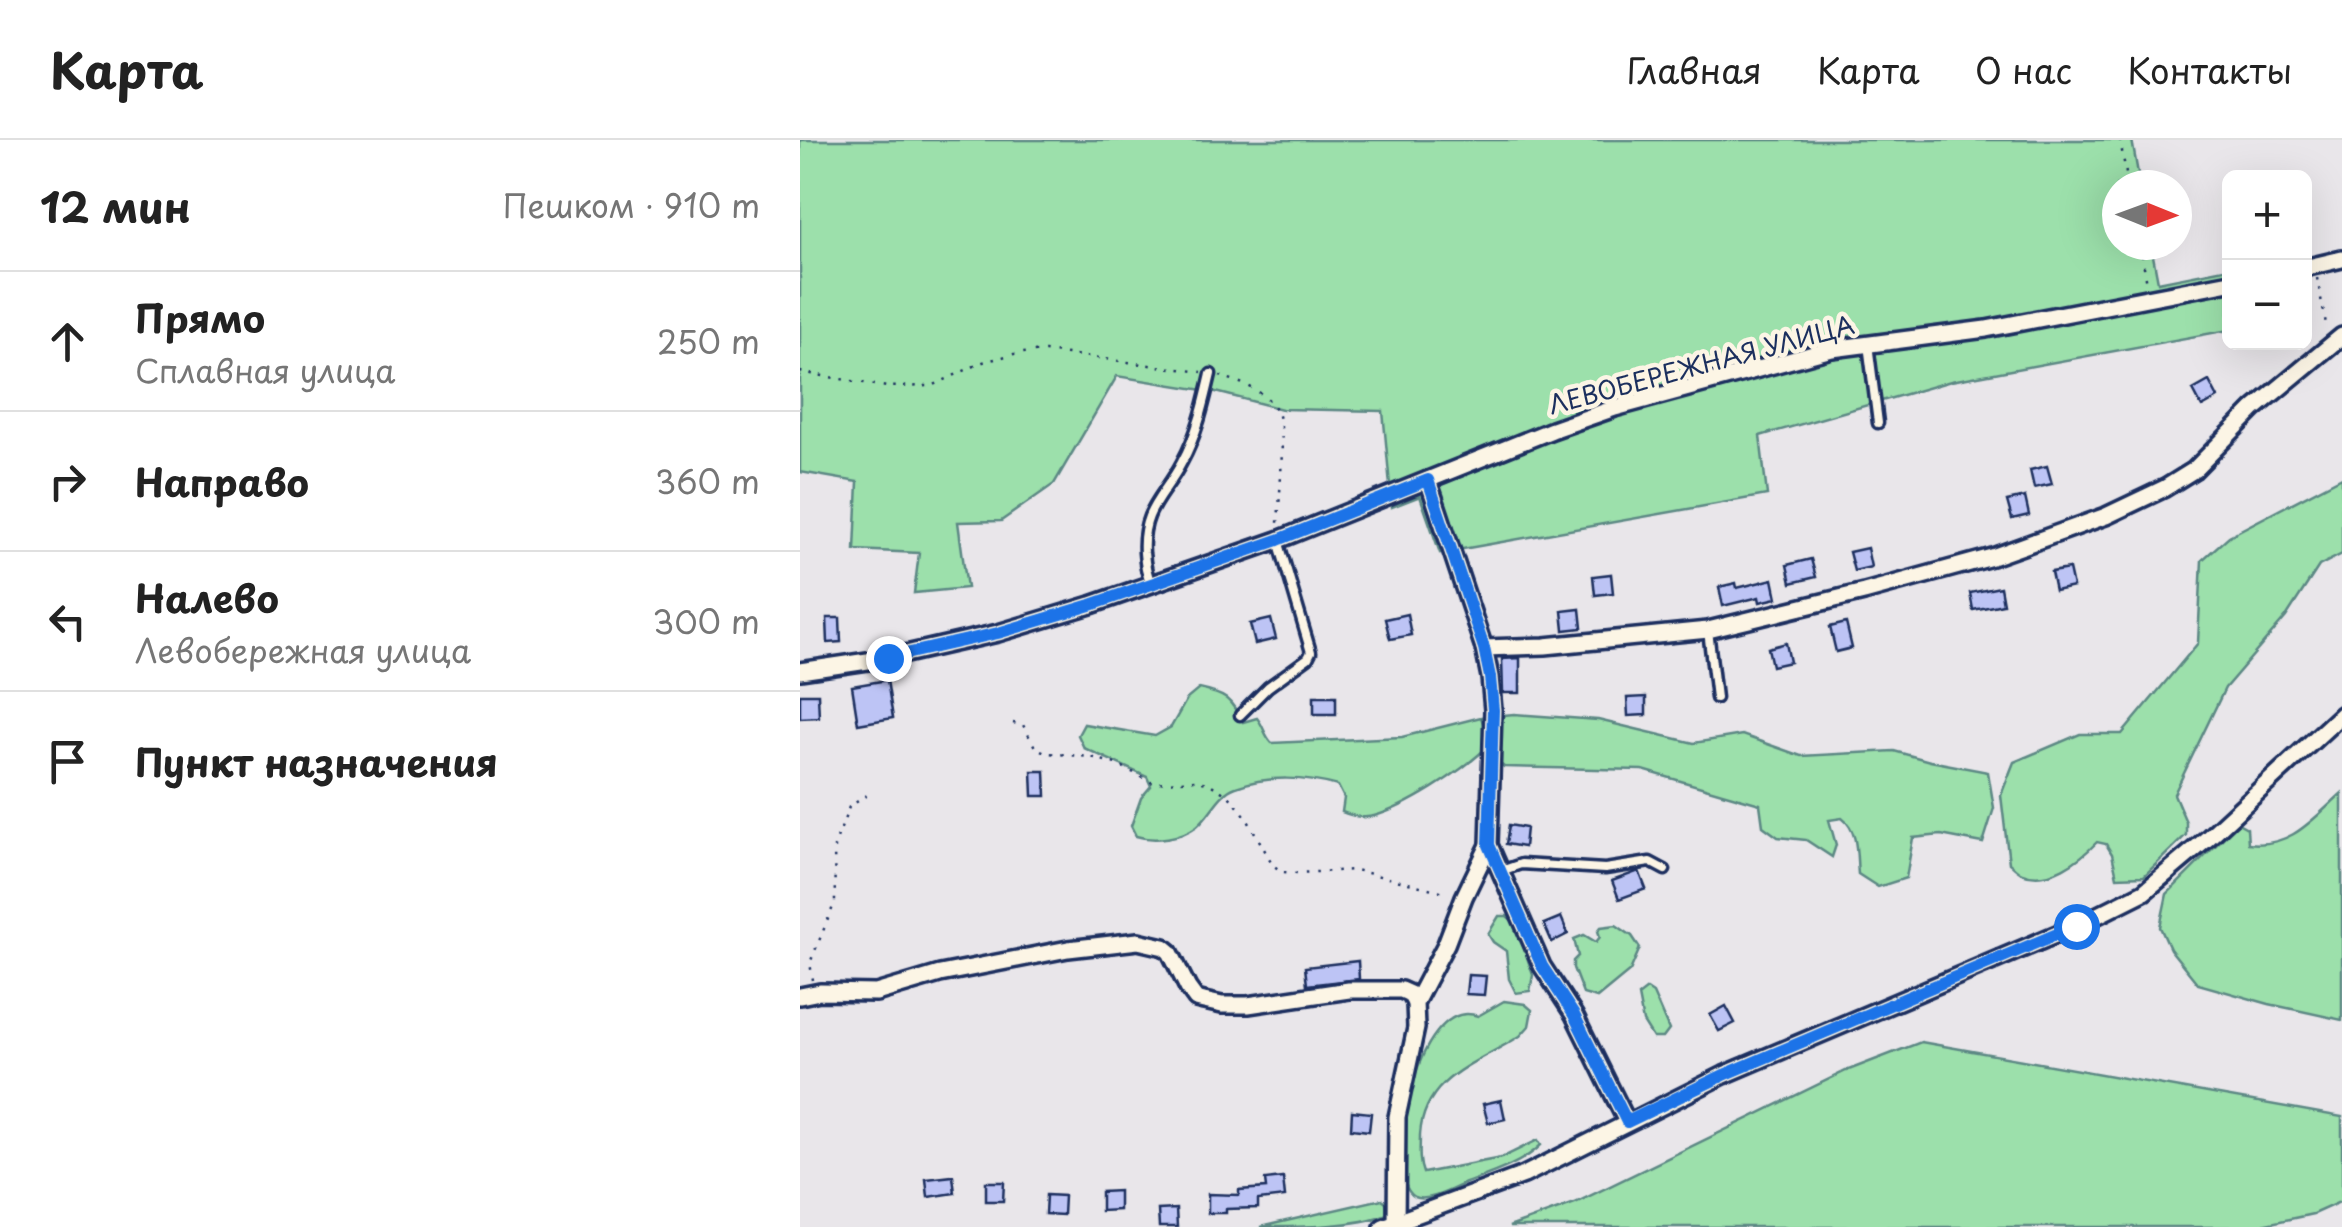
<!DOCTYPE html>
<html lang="ru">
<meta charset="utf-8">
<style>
body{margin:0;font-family:"Playpen Sans",sans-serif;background:#f6f6f6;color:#222}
.controls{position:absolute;right:30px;top:30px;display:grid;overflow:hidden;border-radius:15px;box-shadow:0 10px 40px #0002}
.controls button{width:90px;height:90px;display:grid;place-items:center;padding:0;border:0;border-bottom:2px solid #e0e0e0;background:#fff;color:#222;font:50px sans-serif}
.compass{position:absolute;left:1302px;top:30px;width:90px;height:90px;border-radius:50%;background:#fff;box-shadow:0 10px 40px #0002;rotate:91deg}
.stop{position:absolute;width:30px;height:30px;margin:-22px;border:8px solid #1a73e8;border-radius:50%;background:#fff}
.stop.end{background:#1a73e8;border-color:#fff;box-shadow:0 2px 10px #0008}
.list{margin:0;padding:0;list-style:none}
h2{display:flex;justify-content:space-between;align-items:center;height:130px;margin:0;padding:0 40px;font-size:42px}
h2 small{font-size:32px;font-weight:400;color:#767676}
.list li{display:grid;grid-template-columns:65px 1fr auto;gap:30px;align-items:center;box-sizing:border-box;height:140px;padding:0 40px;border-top:2px solid #e0e0e0}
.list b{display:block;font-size:38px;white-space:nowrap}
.list p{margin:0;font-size:32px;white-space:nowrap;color:#767676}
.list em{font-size:32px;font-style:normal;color:#767676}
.icon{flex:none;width:55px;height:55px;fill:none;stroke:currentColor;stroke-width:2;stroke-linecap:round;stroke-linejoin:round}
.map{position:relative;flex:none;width:1542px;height:1087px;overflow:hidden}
header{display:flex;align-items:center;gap:60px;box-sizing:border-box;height:140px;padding:0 50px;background:#fff;border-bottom:2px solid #e0e0e0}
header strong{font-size:48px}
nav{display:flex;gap:55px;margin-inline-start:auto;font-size:35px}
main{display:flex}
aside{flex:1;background:#fff}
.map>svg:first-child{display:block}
</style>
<header>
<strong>Карта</strong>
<nav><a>Главная</a><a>Карта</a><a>О нас</a><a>Контакты</a></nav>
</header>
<main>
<aside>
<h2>12 мин<small>Пешком · 910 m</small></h2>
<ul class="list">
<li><svg class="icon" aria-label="ahead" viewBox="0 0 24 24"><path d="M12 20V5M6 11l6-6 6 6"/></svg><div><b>Прямо</b><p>Сплавная улица</p></div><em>250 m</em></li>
<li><svg class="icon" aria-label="right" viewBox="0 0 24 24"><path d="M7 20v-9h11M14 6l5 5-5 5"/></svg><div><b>Направо</b></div><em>360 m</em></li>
<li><svg class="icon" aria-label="left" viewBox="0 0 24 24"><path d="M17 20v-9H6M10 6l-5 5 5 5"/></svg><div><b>Налево</b><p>Левобережная улица</p></div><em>300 m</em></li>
<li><svg class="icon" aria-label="arrive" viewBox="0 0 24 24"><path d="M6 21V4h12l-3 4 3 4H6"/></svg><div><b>Пункт назначения</b></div></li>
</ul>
</aside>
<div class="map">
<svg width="1542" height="1087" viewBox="0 0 1542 1087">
<rect width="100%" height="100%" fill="#e9e6ea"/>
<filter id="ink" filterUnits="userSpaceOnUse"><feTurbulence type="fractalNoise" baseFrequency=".01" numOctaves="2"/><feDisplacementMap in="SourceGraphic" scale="20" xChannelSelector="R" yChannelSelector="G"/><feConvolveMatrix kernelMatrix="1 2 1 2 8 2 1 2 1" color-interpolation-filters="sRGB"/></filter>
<g filter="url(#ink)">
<g fill="#9ce0ab" stroke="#5c8884" stroke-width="2.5">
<polygon points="0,0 1332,0 1340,45 1317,45 1317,105 1351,105 1358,142 1429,128 1429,190 1151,241 960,296 967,355 640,413 620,356 592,367 583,271 482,269 416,252 317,236 254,344 201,381 158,382 167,448 114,453 119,413 55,410 58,342 0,332"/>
<path d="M1542,337V414L1519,426L1486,477L1425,548L1374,654L1386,682V695L1344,736L1317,737L1312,714L1306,704L1297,702C1280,720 1249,744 1222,733C1217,731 1213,726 1209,723L1201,655L1214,622L1280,594H1322L1398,503L1402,420L1429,396Z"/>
<path d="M399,549C427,555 429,558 443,582L457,578C464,586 464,595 472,603L602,597L681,577L685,589V609C661,632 605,668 574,676C563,679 553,676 542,672L544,658L538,646C506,637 467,635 436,647C418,653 411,675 397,686C381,698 355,702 336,696L331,686L341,658L351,646L347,637L284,608L278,595L284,584L355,596L371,587L387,559Z"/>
<path d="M714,574L798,580L894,603L942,595L1001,616L1094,611L1130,621L1188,632L1194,668L1183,703L1141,695L1113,698L1106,738L1078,747L1058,734C1056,715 1059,691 1042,678L1029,680L1036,705L1032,717L1006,700L978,697L963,686L960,664L843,630L704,627L699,623L700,584L704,575Z"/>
<path d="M1542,653V880L1469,864L1398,844L1370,809L1360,787L1367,754L1438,683L1447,688L1448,703C1490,709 1513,679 1542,653Z"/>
<polygon points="699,776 707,776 716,784 733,835 730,851 716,853 709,839 706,811 693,802 688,794"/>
<polygon points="816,785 832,796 840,808 830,831 797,858 783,854 773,828 773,821 778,816 774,799 784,795 796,802 800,797 798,791 801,787"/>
<polygon points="847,849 853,853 869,890 863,898 853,898 843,882 838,856"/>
<path d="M704,861L725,864L732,870L729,886L720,896C678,923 624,936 620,995C620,1008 618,1020 623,1033L701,1018L738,1000L741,1005C722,1024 690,1034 666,1043C654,1048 628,1063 615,1057C581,1040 615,853 678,876Z"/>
<polygon points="1121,902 1542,977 1542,1061 1513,1074 1452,1087 709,1087 775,1063 1046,931"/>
<path d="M582,1059L586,1062L587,1074C557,1087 497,1087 460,1087Z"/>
</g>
<g fill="#bdc4f5" stroke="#1b2f5e" stroke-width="2.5">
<polygon points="1409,241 1418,258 1402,267 1393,250"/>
<polygon points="1247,326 1252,344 1234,348 1230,330"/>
<polygon points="1225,357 1229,375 1212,379 1207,361"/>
<polygon points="1067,408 1071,427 1054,431 1049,412"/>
<polygon points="1011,419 1016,437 991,443 987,425"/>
<polygon points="1269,429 1273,447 1255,451 1251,432"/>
<polygon points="811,434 813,453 795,455 793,436"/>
<polygon points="973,439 977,458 960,462 959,457 923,466 919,447 936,443 937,448"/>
<polygon points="1200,447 1203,464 1173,470 1170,453"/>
<polygon points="780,469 782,488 764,490 762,471"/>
<polygon points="607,474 611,495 590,499 585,479"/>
<polygon points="27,478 40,478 41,502 28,503"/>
<polygon points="471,479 476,499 455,504 450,484"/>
<polygon points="1046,483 1052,508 1036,512 1030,487"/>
<polygon points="986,503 990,522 972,526 968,508"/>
<polygon points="720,518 720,553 703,553 702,519"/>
<polygon points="87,540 93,578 58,584 52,546"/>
<polygon points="0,554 18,554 19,577 0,578"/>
<rect x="514" y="556" width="22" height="18"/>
<polygon points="846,557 846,575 828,576 827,558"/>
<polygon points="232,631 245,631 246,656 233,656"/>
<polygon points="709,685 726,688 724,707 706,704"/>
<polygon points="839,731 846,749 819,759 812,741"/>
<polygon points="761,777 768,794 752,802 744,784"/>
<polygon points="558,821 559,839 507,845 505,827"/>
<polygon points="668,835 686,836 684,855 666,854"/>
<polygon points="926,866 935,883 919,891 910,875"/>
<polygon points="701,960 705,979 688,983 683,964"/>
<polygon points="552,971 571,973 569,991 551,989"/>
<polygon points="153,1036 155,1053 128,1057 126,1039"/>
<polygon points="483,1038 485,1057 458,1060 458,1068 426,1069 426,1073 408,1073 408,1054 439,1055 439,1050 466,1048 465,1040"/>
<polygon points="186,1042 204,1042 203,1061 186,1061"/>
<polygon points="319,1051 319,1070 301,1071 301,1052"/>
<polygon points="246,1055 264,1056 263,1075 245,1074"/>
<polygon points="376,1069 377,1087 359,1087 358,1070"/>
</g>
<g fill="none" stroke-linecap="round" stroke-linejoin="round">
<defs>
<g id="service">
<polyline points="1068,204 1078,283"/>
<path d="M351,443C346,433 345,424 344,413C341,369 364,357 382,322C397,295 404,264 411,234"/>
<polyline points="908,490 916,558"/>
<polyline points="440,575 468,547 508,518 511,512 478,400"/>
<polyline points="701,731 721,724 805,729 850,722 865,730"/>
</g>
<g id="minor">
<polyline points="1504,128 1542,119"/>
<polyline points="628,340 684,508 690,537 693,570 689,705 742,826 774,875 827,982"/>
<polyline points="684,508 745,506 908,490 1064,452 1192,417 1306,376 1365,348 1394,330 1454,269 1542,196"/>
<polyline points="0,531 88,518 198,493 291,465 478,400 752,290 815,268 1032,209 1186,189 1430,142"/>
<polyline points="0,856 20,852 76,853 140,834 268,809 338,801 364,807 370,812 388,848 396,859 404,861 422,865 448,865 549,850 601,850 610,854 615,863"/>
<polyline points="596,1083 597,977 616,888 615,863 646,804 664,757 689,705"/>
<polyline points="583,1087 724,1035 924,935 1276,786 1344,752 1408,698 1542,574"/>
</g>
</defs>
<use href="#service" stroke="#1b2f5e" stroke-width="15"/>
<use href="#minor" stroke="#1b2f5e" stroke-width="22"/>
<g stroke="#1b2f5e" stroke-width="2.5" stroke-dasharray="2.5 8" stroke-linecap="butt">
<polyline points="1320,0 1328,45"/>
<polyline points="1340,105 1347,143"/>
<polyline points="1517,138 1527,189"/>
<polyline points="0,232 87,247 132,246 183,222 214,214 245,211 402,232"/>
<path d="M420,236C440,242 469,252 478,273C486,291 479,361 478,384"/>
<polyline points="213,583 223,585 235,607 247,613 291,617 319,625 353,643 395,640 410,644 429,656 445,675 473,725 482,732 497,733 555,730 649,753"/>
<polyline points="13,840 10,823 35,762 34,707 49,667 67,655"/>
</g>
<use href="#service" stroke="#fcf5e5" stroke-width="8"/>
<use href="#minor" stroke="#fcf5e5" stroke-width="15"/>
</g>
</g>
<g fill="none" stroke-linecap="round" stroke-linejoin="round" filter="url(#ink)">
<polyline stroke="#1a73e8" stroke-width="12" points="88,518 198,493 291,465 478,400 628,340 684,508 690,537 693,570 689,705 742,826 774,875 827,982 924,935 1276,786"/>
</g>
<g text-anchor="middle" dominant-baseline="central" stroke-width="9" stroke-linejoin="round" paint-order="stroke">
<g font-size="25" fill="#1b2f5e" stroke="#fcf5e5">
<text transform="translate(901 224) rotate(-15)">ЛЕВОБЕРЕЖНАЯ УЛИЦА</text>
</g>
</g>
</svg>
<div class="controls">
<button>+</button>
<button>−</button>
</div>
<svg class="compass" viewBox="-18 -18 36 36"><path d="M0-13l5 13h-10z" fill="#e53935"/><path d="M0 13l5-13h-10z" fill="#767676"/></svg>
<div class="stop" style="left:1276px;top:786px"></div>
<div class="stop end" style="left:88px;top:518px"></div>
</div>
</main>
